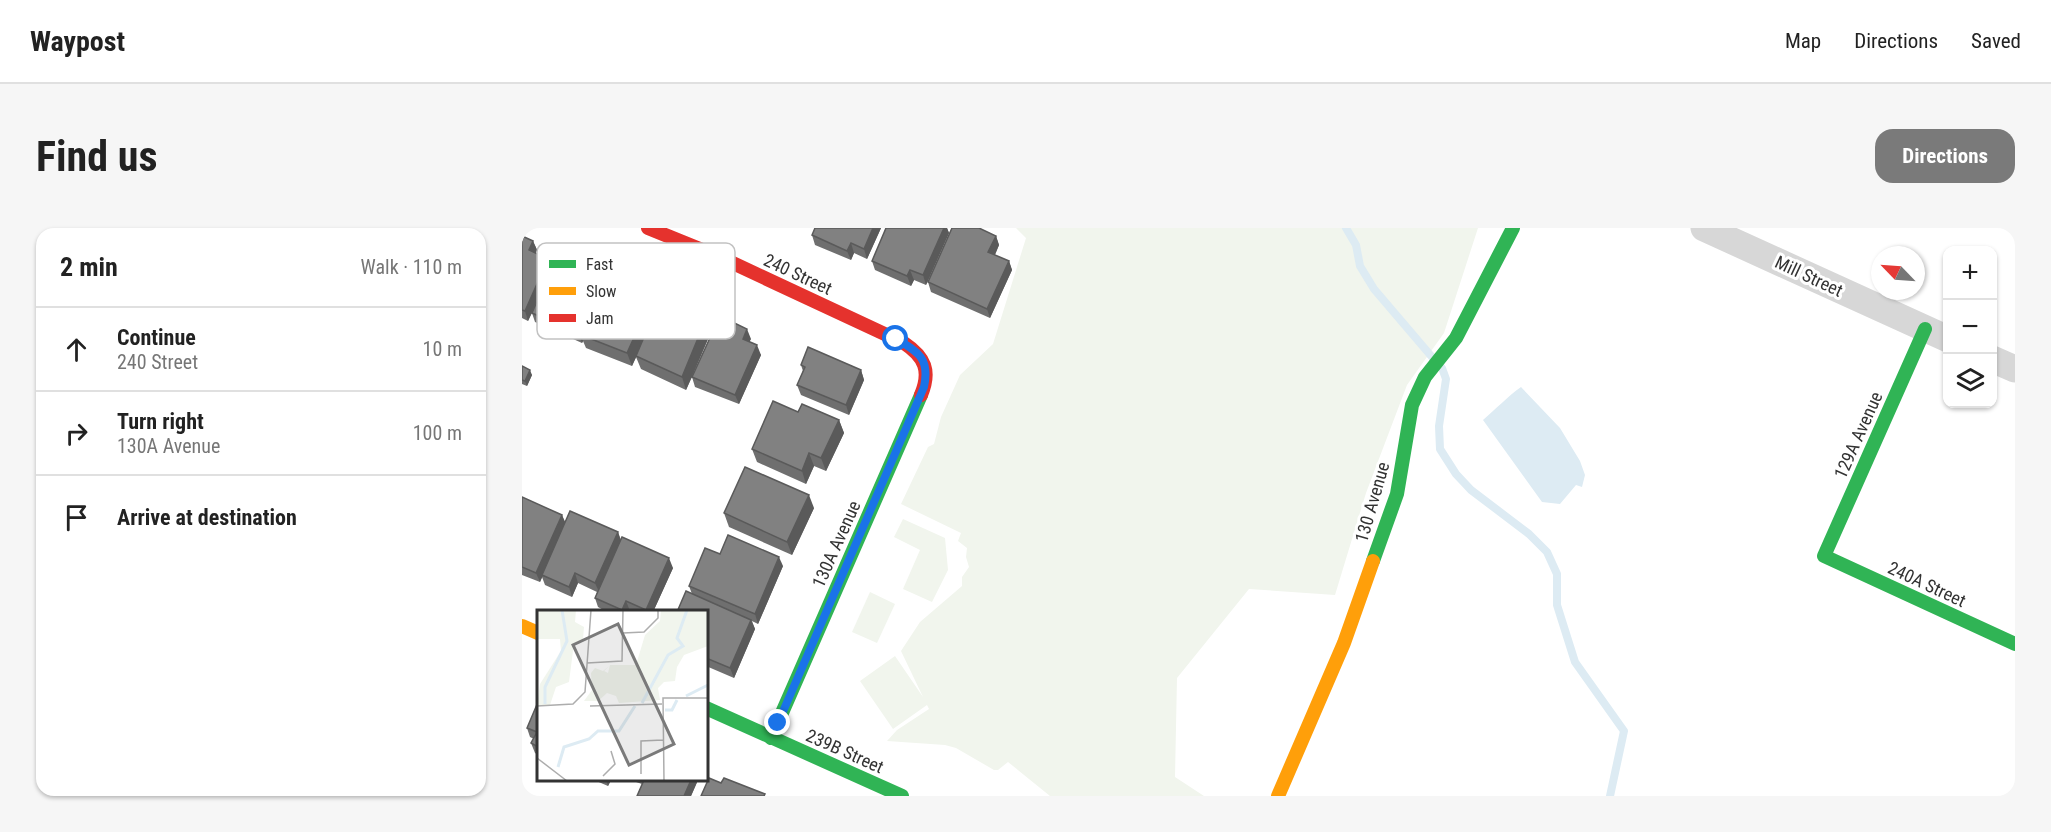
<!DOCTYPE html>
<meta charset="utf-8">
<style>
body{margin:0;font-family:"Roboto Condensed",sans-serif;background:#f6f6f6;color:#222}
.controls{position:absolute;right:18px;top:18px;display:grid;overflow:hidden;border-radius:12px;box-shadow:0 2px 4px #0004}
.controls button{width:54px;height:54px;display:grid;place-items:center;padding:0;border:0;border-bottom:2px solid #e0e0e0;background:#fff;color:#222;font:30px sans-serif}
.compass{position:absolute;left:1349px;top:18px;width:54px;height:54px;border-radius:50%;background:#fff;box-shadow:0 2px 4px #0004;rotate:295deg}
.stop{position:absolute;width:18px;height:18px;margin:-14px;border:4px solid #1a73e8;border-radius:50%;background:#fff}
.stop.end{background:#1a73e8;border-color:#fff;box-shadow:0 2px 6px #0008}
.list{margin:0;padding:0;list-style:none}
h2{display:flex;justify-content:space-between;align-items:center;height:78px;margin:0;padding:0 24px;font-size:26px}
h2 small{font-size:20px;font-weight:400;color:#767676}
.list li{display:grid;grid-template-columns:39px 1fr auto;gap:18px;align-items:center;box-sizing:border-box;height:84px;padding:0 24px;border-top:2px solid #e0e0e0}
.list b{display:block;font-size:22px;white-space:nowrap}
.list p{margin:0;font-size:20px;white-space:nowrap;color:#767676}
.list em{font-size:20px;font-style:normal;color:#767676}
.icon{flex:none;width:33px;height:33px;fill:none;stroke:currentColor;stroke-width:2;stroke-linecap:round;stroke-linejoin:round}
.map{position:relative;flex:none;width:1493px;height:568px;overflow:hidden;border-radius:18px}
header{display:flex;align-items:center;gap:36px;box-sizing:border-box;height:84px;padding:0 30px;background:#fff;border-bottom:2px solid #e0e0e0}
header strong{font-size:28px}
nav{display:flex;gap:33px;margin-inline-start:auto;font-size:21px}
.intro{display:flex;align-items:center;justify-content:space-between;box-sizing:border-box;height:144px;padding:0 36px}
h1{margin:0;font-size:42px}
.button{padding:15px 27px;border-radius:18px;background:#7a7a7a;color:#fff;font-size:21px;font-weight:700}
main{display:flex;gap:36px;padding:0 36px}
aside{flex:1;background:#fff;border-radius:18px;box-shadow:0 2px 4px #0004}
.map>svg:first-child{display:block}
</style>
<header>
<strong>Waypost</strong>
<nav><a>Map</a><a>Directions</a><a>Saved</a></nav>
</header>
<div class="intro"><h1>Find us</h1><a class="button">Directions</a></div>
<main>
<aside>
<h2>2 min<small>Walk · 110 m</small></h2>
<ul class="list">
<li><svg class="icon" aria-label="ahead" viewBox="0 0 24 24"><path d="M12 20V5M6 11l6-6 6 6"/></svg><div><b>Continue</b><p>240 Street</p></div><em>10 m</em></li>
<li><svg class="icon" aria-label="right" viewBox="0 0 24 24"><path d="M7 20v-9h11M14 6l5 5-5 5"/></svg><div><b>Turn right</b><p>130A Avenue</p></div><em>100 m</em></li>
<li><svg class="icon" aria-label="arrive" viewBox="0 0 24 24"><path d="M6 21V4h12l-3 4 3 4H6"/></svg><div><b>Arrive at destination</b></div></li>
</ul>
</aside>
<div class="map">
<svg width="1493" height="568" viewBox="0 0 1493 568">
<rect width="100%" height="100%" fill="#fff"/>
<g fill="#f1f5ed">
<polygon points="494,0 956,0 922,105 885,157 844,265 813,367 727,361 655,450 653,549 682,568 528,568 486,534 476,542 472,542 434,520 423,517 365,513 375,502 407,481 405,477 371,501 338,453 373,428 401,469 379,423 398,394 440,358 440,349 447,339 444,329 445,320 436,313 439,305 379,276 406,219 412,216 419,189 438,147 471,116 504,10"/>
<polygon points="381,291 423,310 426,342 410,374 381,361 398,322 372,309"/>
<polygon points="348,364 373,376 355,415 330,404"/>
</g>
<path fill="#ddebf3" d="M999,159L1038,200L1058,233L1063,247L1060,259L1054,257L1038,276L1020,274L961,192C974,181 985,169 999,159Z"/>
<g fill="none" stroke-linecap="round" stroke-linejoin="round">
<g stroke="#ddebf3" stroke-width="8">
<polyline points="824,0 834,17 838,38 852,61 910,129"/>
<polyline points="920,140 924,151 917,198 918,221 934,246 949,262 1007,306 1025,324 1035,346 1035,377 1053,434 1102,503 1088,568"/>
</g>
<g stroke="#d7d7d7" stroke-width="27">
<polyline points="1182,0 1426,111"/>
<polyline points="1470,131 1493,141"/>
</g>
<g stroke="#30b455" stroke-width="14">
<polyline points="1403,101 1302,328 1493,416"/>
<polyline points="851,333 875,266 890,177 903,149 934,110 991,0"/>
<polyline points="184,480 380,568"/>
<polyline points="249,510 399,167"/>
</g>
<g stroke="#ff9f0a" stroke-width="14">
<polyline points="0,398 16,405"/>
<polyline points="756,568 822,415 851,333"/>
</g>
<path stroke="#e5322d" stroke-width="14" d="M126,0L200,30L382,115C403,129 409,143 399,167"/>
</g>
<g fill="#6f6f6f">
<polygon points="359,0 345,31 332,25 329,32 293,17 290,7"/>
<polygon points="364,0 425,0 427,5 404,57 392,52 389,58 353,42 350,33"/>
<polygon points="0,8 11,13 15,22 14,25 26,31 29,40 67,46 66,47 80,53 81,56 121,62 118,70 132,86 174,87 171,93 186,111 172,144 229,111 227,114 239,127 217,176 173,159 170,149 164,162 119,141 114,129 110,138 64,120 61,113 60,115 13,94 10,85 6,93 0,90"/>
<polygon points="474,8 477,17 473,27 487,33 490,42 468,90 409,64 406,54"/>
<polygon points="279,137 339,142 342,152 327,187 279,167 275,157 281,143"/>
<polygon points="0,138 10,147 5,158 0,156"/>
<polygon points="276,184 317,192 322,205 304,243 292,238 284,256 235,234 230,221"/>
<polygon points="0,269 40,287 43,295 96,304 99,312 151,340 131,384 108,383 107,384 85,384 76,379 73,370 75,364 56,355 50,369 23,357 20,349 18,354 0,347"/>
<polygon points="292,280 270,327 207,299 202,285"/>
<polygon points="198,326 261,338 236,396 230,393 233,401 212,450 184,438 184,384 170,366 167,358"/>
<polygon points="16,474 16,527 13,525 9,515 12,511 8,509 5,500"/>
<polygon points="72,552 89,552 86,558"/>
<polygon points="113,552 176,552 169,568 115,568 120,556 114,554"/>
</g>
<g fill="#5a5a5a">
<polygon points="351,0 359,0 345,31 342,21"/>
<polygon points="422,0 425,0 427,5 404,57 401,47"/>
<polygon points="474,8 477,17 470,33 466,24"/>
<polygon points="11,13 15,22 11,32 7,22"/>
<polygon points="329,15 332,25 329,32 325,23"/>
<polygon points="26,31 29,40 6,93 3,83"/>
<polygon points="487,33 490,42 468,90 465,81"/>
<polygon points="63,36 67,46 63,54 59,44"/>
<polygon points="388,42 392,52 389,58 385,48"/>
<polygon points="117,49 121,62 114,80 109,67"/>
<polygon points="80,53 84,63 59,107 61,113 60,115 57,106"/>
<polygon points="128,74 133,88 110,138 105,125"/>
<polygon points="169,74 174,87 167,102 162,89"/>
<polygon points="181,98 186,111 164,162 160,149"/>
<polygon points="225,101 229,111 224,120 221,111"/>
<polygon points="235,117 239,127 217,176 213,167"/>
<polygon points="8,142 10,147 5,158 3,153"/>
<polygon points="339,142 342,152 327,187 324,177"/>
<polygon points="317,192 322,205 304,243 299,230"/>
<polygon points="287,225 292,238 284,256 280,243"/>
<polygon points="287,267 292,280 270,327 265,314"/>
<polygon points="40,287 44,296 18,354 14,345"/>
<polygon points="96,304 99,314 77,364 73,355"/>
<polygon points="257,329 261,338 236,396 233,386"/>
<polygon points="147,330 151,340 131,384 125,384 124,382"/>
<polygon points="53,345 56,355 50,369 47,359"/>
<polygon points="104,373 108,383 100,384 100,382"/>
<polygon points="229,392 233,401 212,450 208,440"/>
<polygon points="84,552 89,552 86,558"/>
<polygon points="169,552 176,552 169,568 162,568"/>
</g>
<g fill="#818181" stroke="#5a5a5a" stroke-width="1.5">
<polygon points="293,0 351,0 342,21 329,15 325,23 290,7"/>
<polygon points="364,0 422,0 401,47 388,42 385,48 350,33"/>
<polygon points="430,0 457,0 474,8 466,24 487,33 465,81 406,54"/>
<polygon points="0,8 11,13 7,22 26,31 3,83 0,82"/>
<polygon points="36,24 63,36 59,44 80,53 57,106 10,85"/>
<polygon points="89,38 117,49 109,67 128,74 105,125 59,107"/>
<polygon points="142,62 169,74 162,89 181,98 160,149 114,128"/>
<polygon points="198,88 225,101 221,111 235,117 213,167 170,149"/>
<polygon points="286,119 339,142 324,177 275,157 283,139 279,137"/>
<polygon points="0,138 8,142 3,153 0,152"/>
<polygon points="251,173 276,184 280,176 317,192 299,230 287,225 280,243 230,221"/>
<polygon points="223,239 287,267 265,314 202,285"/>
<polygon points="0,269 40,287 14,345 0,339"/>
<polygon points="48,283 96,304 73,355 53,345 47,359 20,347"/>
<polygon points="206,307 257,329 233,386 167,358 183,320 198,326"/>
<polygon points="100,309 147,330 124,382 104,373 100,382 73,370"/>
<polygon points="164,363 229,392 208,440 184,430 184,384 155,384"/>
<polygon points="16,474 16,519 9,515 15,504 5,500"/>
<polygon points="187,550 199,555 202,550 243,566 242,568 179,568"/>
<polygon points="122,552 169,552 162,568 115,568"/>
</g>
<g fill="none" stroke-linecap="round" stroke-linejoin="round">
<path stroke="#1a73e8" stroke-width="8" d="M256,495L402,159C408,131 397,124 374,111"/>
</g>
<g text-anchor="middle" dominant-baseline="central" stroke-width="6" stroke-linejoin="round" paint-order="stroke">
<g font-size="18" fill="#333" stroke="#fff">
<text transform="translate(276 46) rotate(25)">240 Street</text>
<text transform="translate(1287 48) rotate(25)">Mill Street</text>
<text transform="translate(1336 207) rotate(-66)">129A Avenue</text>
<text transform="translate(850 274) rotate(-74)">130 Avenue</text>
<text transform="translate(314 316) rotate(-66)">130A Avenue</text>
<text transform="translate(1405 356) rotate(25)">240A Street</text>
<text transform="translate(323 523) rotate(24)">239B Street</text>
</g>
</g>
<g transform="translate(15 382)">
<rect width="171" height="171" fill="#fff"/>
<path d="M0,0H39L38,12L47,17L46,29L37,33L32,72L19,77L13,95L0,96L3,74L24,41L23,29H0ZM124,0H171V36L147,45L140,57L138,71L127,72L121,78L123,90L82,93L79,86L70,83L61,91H47L55,80L54,63L58,58L66,61L72,56L67,61L71,63L73,55H99L108,25L123,11Z" fill="#f1f5ed"/>
<path fill="none" stroke="#ddebf3" stroke-width="3" d="M149,86L171,75M105,93L131,45L146,36L140,28L150,0M8,94V77L30,31L25,0M128,100H135L140,90M21,157L27,137L52,129L61,121H82L98,96"/>
<path fill="none" stroke="#adadad" stroke-width="1.5" d="M86,23L107,22L121,8V0M50,53L85,51L86,0M0,96L36,94L48,82L54,0M53,96L125,94M0,148L30,171M104,164V131L126,130M66,166L78,154L74,141M127,171L126,88H171"/>
<path fill="#7a7a7a" fill-opacity="0.15" stroke="#7a7a7a" stroke-width="3" d="M81,14L137,134L92,155L36,35Z"/>
<rect width="171" height="171" fill="none" stroke="#333" stroke-width="3"/>
</g>
<rect x="15" y="15" width="198" height="96" rx="9" fill="#fff" stroke="#c2c2c2" stroke-width="1.5"/>
<rect x="27" y="32" width="27" height="8" fill="#30b455"/>
<rect x="27" y="59" width="27" height="8" fill="#ff9f0a"/>
<rect x="27" y="86" width="27" height="8" fill="#e5322d"/>
<g font-size="16" fill="#333">
<text x="64" y="42">Fast</text>
<text x="64" y="69">Slow</text>
<text x="64" y="96">Jam</text>
</g>
</svg>
<div class="controls">
<button>+</button>
<button>−</button>
<button><svg class="icon" aria-label="layers" viewBox="0 0 24 24"><path d="M12 4l9 5-9 5-9-5zM3 14l9 5 9-5"/></svg></button>
</div>
<svg class="compass" viewBox="-18 -18 36 36"><path d="M0-13l5 13h-10z" fill="#e53935"/><path d="M0 13l5-13h-10z" fill="#767676"/></svg>
<div class="stop" style="left:374px;top:111px"></div>
<div class="stop end" style="left:256px;top:495px"></div>
</div>
</main>
